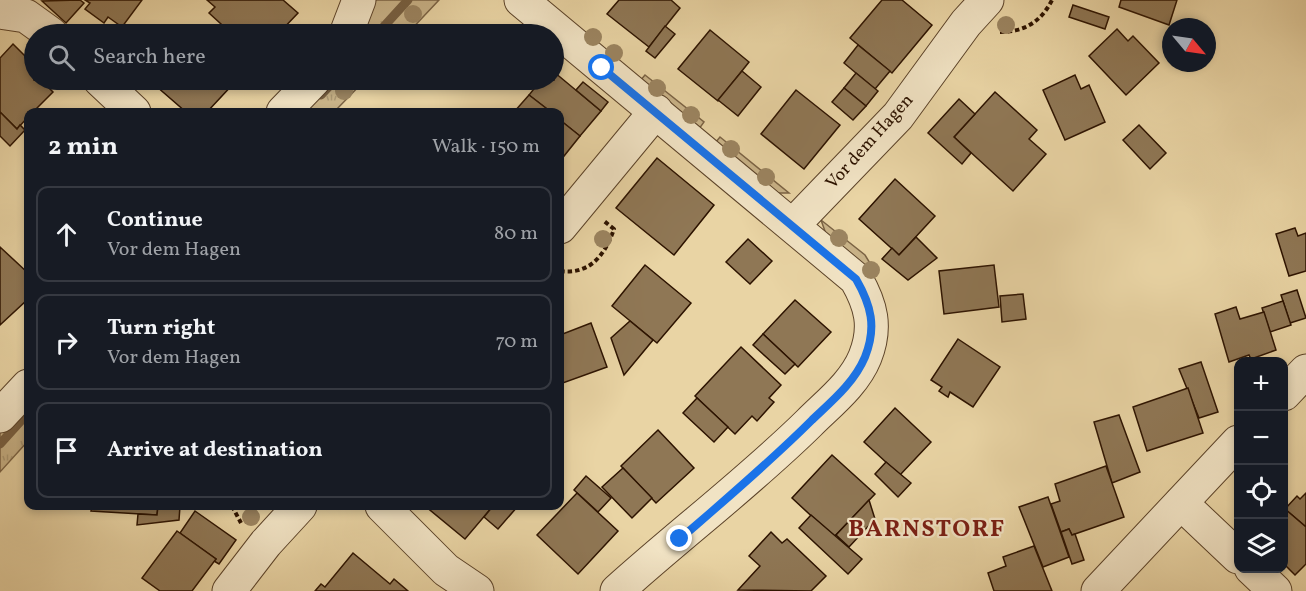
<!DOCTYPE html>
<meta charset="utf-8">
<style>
body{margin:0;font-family:Vollkorn,serif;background:#20242c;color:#f1f3f6}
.controls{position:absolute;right:18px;bottom:18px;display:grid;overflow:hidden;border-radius:12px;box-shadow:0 3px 9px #0003}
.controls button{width:54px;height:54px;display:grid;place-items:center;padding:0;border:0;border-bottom:2px solid #363941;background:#171b24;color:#f1f3f6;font:30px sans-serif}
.compass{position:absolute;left:1162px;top:18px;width:54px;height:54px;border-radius:50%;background:#171b24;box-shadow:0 3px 9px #0003;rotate:119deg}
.stop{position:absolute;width:18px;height:18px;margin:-14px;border:4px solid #1a73e8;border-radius:50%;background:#fff}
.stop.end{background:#1a73e8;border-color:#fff;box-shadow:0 2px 6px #0008}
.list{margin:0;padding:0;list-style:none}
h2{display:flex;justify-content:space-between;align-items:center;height:78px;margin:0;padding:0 24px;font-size:26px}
h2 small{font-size:20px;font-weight:400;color:#9ea1a6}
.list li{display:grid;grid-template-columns:39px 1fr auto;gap:18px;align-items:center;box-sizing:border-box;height:96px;margin:0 12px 12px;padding:0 12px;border:2px solid #363941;border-radius:12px}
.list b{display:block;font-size:22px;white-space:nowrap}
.list p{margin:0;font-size:20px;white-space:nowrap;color:#9ea1a6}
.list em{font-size:20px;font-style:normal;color:#9ea1a6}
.icon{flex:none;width:33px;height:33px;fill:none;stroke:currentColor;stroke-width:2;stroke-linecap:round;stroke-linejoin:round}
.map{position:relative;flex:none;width:1306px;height:591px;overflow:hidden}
.search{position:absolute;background:#171b24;box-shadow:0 3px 9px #0003;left:24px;top:24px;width:540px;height:66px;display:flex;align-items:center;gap:15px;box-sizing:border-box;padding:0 21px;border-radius:33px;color:#9ea1a6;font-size:22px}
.panel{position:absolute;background:#171b24;box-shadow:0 3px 9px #0003;left:24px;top:108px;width:540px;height:402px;border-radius:12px}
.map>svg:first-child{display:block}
</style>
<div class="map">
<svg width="1306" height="591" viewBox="0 0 1306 591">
<defs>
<pattern id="grass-tufts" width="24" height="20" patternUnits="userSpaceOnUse" patternTransform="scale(1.5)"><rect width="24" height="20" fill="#c9b388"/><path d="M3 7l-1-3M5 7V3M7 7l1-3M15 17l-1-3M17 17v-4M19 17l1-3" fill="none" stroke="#ad9974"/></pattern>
</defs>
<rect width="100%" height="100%" fill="#e9d4a4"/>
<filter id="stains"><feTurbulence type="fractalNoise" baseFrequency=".00333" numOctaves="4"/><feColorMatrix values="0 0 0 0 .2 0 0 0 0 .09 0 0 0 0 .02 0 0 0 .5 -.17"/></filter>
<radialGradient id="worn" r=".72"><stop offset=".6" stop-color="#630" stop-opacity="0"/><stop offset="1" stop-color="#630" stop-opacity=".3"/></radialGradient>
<g fill="url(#grass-tufts)" stroke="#7b6344" stroke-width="1.5">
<polygon points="376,0 439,0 407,34 360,34"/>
<polygon points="645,75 704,122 699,129 640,81"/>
<polygon points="326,80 365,80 334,112 296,112"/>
<polygon points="720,137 789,193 778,193 716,142"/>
<polygon points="821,220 865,255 876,273 870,277 826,234"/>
<polygon points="28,402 28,441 0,472 0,433"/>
</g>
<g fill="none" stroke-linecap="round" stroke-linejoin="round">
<g stroke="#775f41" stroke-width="9">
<polyline points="377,34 408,0"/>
<polyline points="321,95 335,80"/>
<polyline points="0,444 28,413"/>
</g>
</g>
<g fill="#8f7755" stroke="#2d1300" stroke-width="1.5">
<polygon points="80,0 84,3 66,23 42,1"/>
<polygon points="85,0 142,0 122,27 108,17 104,23 85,9 90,3"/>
<polygon points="207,0 283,0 298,13 278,34 232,34 209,13 215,7"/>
<polygon points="619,0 671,0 680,8 649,47 607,14"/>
<polygon points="882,0 902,0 932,25 892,73 850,38"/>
<polygon points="1121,0 1177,0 1169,25 1119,7"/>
<polygon points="1073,5 1109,17 1105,29 1069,17"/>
<polygon points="665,26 675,34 655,58 646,51"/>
<polygon points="1117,29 1128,41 1133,36 1159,63 1126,95 1089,56"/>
<polygon points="710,30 749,62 718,101 678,69"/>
<polygon points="13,44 33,64 29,68 34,73 34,80 41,80 53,92 33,112 28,112 28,117 17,129 0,112 0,58"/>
<polygon points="858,45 890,71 875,89 844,63"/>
<polygon points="742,71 761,87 738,116 718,100"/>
<polygon points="554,72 601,111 580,136 560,120 560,112 551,112 529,95 541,80 554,80"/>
<polygon points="856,73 878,91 866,106 844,88"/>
<polygon points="1075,75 1081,89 1089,85 1105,122 1065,140 1043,90"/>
<polygon points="162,80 233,80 235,82 207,112 186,112 156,86"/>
<polygon points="583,82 608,102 601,111 576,90"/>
<polygon points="844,88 866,106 853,120 832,102"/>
<polygon points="796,90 840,125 804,169 761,134"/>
<polygon points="995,92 1037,130 1029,139 1046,154 1013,191 954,137"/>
<polygon points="529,95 551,112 514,112"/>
<polygon points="959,99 975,114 954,137 971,153 962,164 928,133"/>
<polygon points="0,112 17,129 20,125 25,130 10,146 0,136"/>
<polygon points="560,120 580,136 560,161"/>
<polygon points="1139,125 1166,153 1150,169 1123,140"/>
<polygon points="657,158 714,205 674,255 616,208"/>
<polygon points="895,179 935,216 899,255 859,219"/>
<polygon points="1295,228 1298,236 1306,233 1306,271 1289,276 1276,234"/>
<polygon points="916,237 937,258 908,280 882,259 892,248 899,255"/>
<polygon points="748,239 772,261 750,284 726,262"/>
<polygon points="0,247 28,273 28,293 25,297 28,299 0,325"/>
<polygon points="645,265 691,303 657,343 612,306"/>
<polygon points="994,265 999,307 944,314 939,271"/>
<polygon points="1297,290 1306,318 1290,323 1281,295"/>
<polygon points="1023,294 1026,319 1002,322 1000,296"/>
<polygon points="795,300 831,332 798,367 763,334"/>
<polygon points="1283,301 1291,325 1270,332 1262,308"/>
<polygon points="1236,307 1240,319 1264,312 1276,350 1251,359 1249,355 1229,362 1215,314"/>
<polygon points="630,321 653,340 624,375 611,338"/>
<polygon points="591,323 607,367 560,384 560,335"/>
<polygon points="763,334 795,364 785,374 753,345"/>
<polygon points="958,339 1000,367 973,407 950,392 948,397 939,391 942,387 931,380"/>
<polygon points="741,347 781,385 769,398 774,402 757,421 752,416 735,434 695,396"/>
<polygon points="1201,362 1218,412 1199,418 1179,369"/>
<polygon points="1188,388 1203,433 1147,451 1133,407"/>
<polygon points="697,398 728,427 714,442 683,413"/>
<polygon points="895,408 931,442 900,475 864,442"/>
<polygon points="1119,415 1140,472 1112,483 1094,422"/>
<polygon points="658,430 694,468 656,503 621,466"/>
<polygon points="832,455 875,494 834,537 792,498"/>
<polygon points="886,462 911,483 898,497 875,474"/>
<polygon points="1106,466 1124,517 1072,535 1069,529 1061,532 1051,504 1060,501 1055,484"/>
<polygon points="623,468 652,498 632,518 602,487"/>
<polygon points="586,476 611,498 598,512 574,490"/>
<polygon points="577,493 618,531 578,574 537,535"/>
<polygon points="1306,493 1306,527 1285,509 1297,496 1300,499"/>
<polygon points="1048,497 1069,557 1043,567 1019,507"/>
<polygon points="869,500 875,519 849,547 836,535"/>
<polygon points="92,506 158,506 157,515 91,511"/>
<polygon points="158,506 180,506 179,520 137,525 138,514 157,515"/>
<polygon points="425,506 493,506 465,539"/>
<polygon points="493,506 518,506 498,529 484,517"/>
<polygon points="1285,509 1306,527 1306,564 1295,575 1284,564"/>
<polygon points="195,511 236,540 219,564 214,561 216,559 180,533"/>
<polygon points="811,515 862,559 848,574 799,528"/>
<polygon points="1069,529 1072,535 1075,534 1084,560 1072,564 1061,532"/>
<polygon points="177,531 216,559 192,591 160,591 142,578"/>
<polygon points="771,532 782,543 787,539 826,576 811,591 738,590 760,566 749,556"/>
<polygon points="1034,546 1052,591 994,591 988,573 1006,566 1003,557"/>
<polygon points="353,553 390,584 394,579 408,591 315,591 321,584 325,587"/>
</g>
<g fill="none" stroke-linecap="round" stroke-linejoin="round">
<defs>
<g id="minor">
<path d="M521,0L856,279C871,305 877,327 865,357C854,384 829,403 809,423C748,483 680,534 617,591"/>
<polyline points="0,12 26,16 51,34"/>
<polyline points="346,34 359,0"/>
<polyline points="100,80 134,112"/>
<polyline points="283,112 314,80"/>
<polyline points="793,225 898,116 966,23 987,0"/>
<polyline points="560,227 656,111"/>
<polyline points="1284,394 1306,371"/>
<polyline points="0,416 28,386"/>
<polyline points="1181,503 1238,557"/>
<polyline points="382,506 446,570 477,591"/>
<polyline points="1251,568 1275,591"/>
<polyline points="229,591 266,543 300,506"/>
<polyline points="1098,591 1238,442"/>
</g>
</defs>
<use href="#minor" stroke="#5c4329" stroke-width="35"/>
<g stroke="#2d1300" stroke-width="4" stroke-dasharray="4.5 3" stroke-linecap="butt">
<path d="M1000,32C1024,32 1041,22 1052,0"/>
<path d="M560,271C590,275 605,255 614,229L604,221"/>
<polyline points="232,506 241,523"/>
</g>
<use href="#minor" stroke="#f1e3c4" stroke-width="33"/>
</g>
<g fill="#9b8460">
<circle cx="413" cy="14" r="9"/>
<circle cx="1006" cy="25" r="9"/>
<circle cx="593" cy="37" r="9"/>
<circle cx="614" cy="53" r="9"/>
<circle cx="657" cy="88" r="9"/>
<circle cx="344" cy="91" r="9"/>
<circle cx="691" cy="115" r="9"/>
<circle cx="731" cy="149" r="9"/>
<circle cx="766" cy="177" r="9"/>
<circle cx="839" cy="238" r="9"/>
<circle cx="603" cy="239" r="9"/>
<circle cx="871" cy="270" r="9"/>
<circle cx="251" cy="517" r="9"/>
</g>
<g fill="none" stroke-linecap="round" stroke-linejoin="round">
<path stroke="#1a73e8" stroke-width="8" d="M602,68L856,279C871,305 877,327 865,357C854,383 832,401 812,420C770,462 725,500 680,539"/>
</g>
<g text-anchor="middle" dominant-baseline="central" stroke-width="4.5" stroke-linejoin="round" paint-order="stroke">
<g font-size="18" fill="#2d1300" stroke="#f1e3c4">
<text transform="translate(870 142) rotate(-48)">Vor dem Hagen</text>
</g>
<g font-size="24" font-weight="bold" letter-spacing="1.5" fill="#7a1f14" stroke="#f1e3c4">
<text x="927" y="530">BARNSTORF</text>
</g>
</g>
<rect width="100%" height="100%" filter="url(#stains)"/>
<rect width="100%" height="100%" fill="url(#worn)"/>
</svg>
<div class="controls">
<button>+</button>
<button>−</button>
<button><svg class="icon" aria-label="locate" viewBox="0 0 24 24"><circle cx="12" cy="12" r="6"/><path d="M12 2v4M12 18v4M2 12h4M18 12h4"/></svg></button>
<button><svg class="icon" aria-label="layers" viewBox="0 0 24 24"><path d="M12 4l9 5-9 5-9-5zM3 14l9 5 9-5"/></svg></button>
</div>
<svg class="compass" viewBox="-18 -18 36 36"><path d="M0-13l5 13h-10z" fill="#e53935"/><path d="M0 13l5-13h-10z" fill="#9ea1a6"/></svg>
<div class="stop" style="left:602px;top:68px"></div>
<div class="stop end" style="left:680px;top:539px"></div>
<div class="search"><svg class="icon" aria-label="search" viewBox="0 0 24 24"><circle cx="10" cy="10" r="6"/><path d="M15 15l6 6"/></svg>Search here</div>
<section class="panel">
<h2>2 min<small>Walk · 150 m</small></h2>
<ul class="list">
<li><svg class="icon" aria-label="ahead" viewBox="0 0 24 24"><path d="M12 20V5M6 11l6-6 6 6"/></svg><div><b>Continue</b><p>Vor dem Hagen</p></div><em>80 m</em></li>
<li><svg class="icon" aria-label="right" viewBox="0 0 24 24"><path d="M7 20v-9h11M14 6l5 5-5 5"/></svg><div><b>Turn right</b><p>Vor dem Hagen</p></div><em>70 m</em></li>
<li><svg class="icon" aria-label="arrive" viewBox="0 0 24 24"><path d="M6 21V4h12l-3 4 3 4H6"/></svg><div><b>Arrive at destination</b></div></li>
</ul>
</section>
</div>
